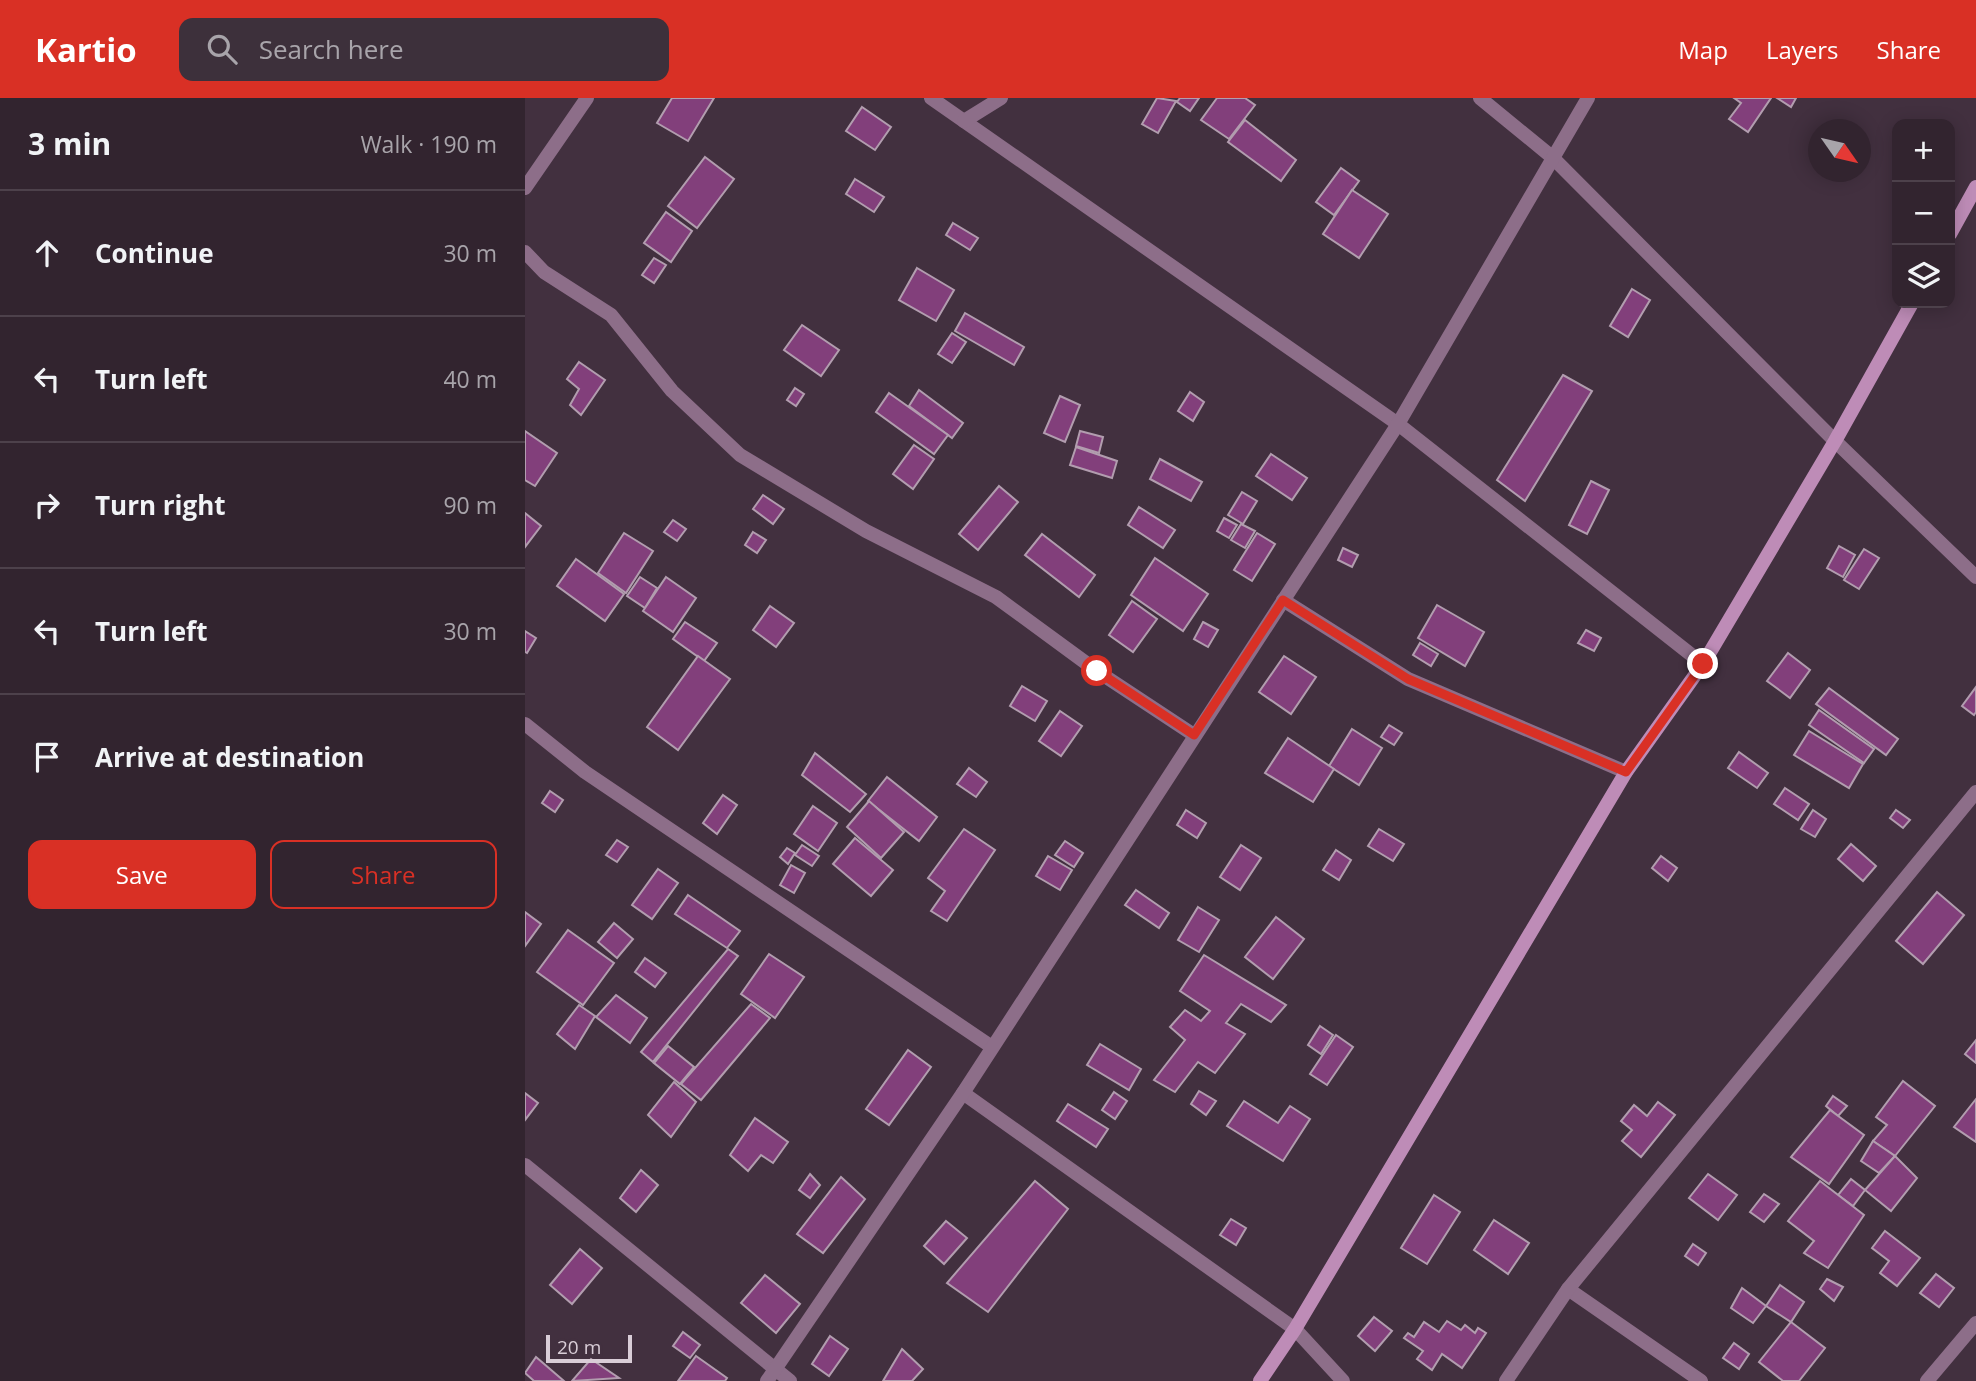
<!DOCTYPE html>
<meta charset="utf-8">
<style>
body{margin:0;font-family:"Open Sans",sans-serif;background:#3d303b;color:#f1f3f6}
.controls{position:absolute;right:21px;top:21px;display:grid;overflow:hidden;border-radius:14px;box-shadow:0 4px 18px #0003}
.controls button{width:63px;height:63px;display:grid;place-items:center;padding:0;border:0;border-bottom:2px solid #4d414b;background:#32242f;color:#f1f3f6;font:35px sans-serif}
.compass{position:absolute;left:1283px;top:21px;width:63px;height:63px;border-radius:50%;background:#32242f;box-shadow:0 4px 18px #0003;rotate:124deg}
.scale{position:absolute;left:21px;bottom:18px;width:86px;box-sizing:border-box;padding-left:7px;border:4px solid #d9cdd7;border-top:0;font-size:19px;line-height:24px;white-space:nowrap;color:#d9cdd7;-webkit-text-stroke:5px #42303f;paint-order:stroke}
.stop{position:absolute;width:21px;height:21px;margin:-16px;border:5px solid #d93025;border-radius:50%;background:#fff}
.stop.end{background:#d93025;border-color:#fff;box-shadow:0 2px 7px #0008}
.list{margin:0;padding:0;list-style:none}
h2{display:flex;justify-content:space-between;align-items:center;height:91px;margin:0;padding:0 28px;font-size:30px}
h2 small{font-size:23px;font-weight:400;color:#a8a4aa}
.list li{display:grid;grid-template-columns:46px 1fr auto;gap:21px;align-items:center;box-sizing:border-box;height:126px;padding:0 28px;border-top:2px solid #4d414b}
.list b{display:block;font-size:26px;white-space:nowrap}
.list em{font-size:23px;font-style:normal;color:#a8a4aa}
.actions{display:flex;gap:14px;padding:21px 28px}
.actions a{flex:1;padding:16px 0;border:2px solid #d93025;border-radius:14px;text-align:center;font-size:24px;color:#d93025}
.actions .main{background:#d93025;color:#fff}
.icon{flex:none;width:38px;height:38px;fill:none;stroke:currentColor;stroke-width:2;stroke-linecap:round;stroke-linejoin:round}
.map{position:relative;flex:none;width:1451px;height:1283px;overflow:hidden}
header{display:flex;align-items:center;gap:42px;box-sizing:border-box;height:98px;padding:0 35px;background:#d93025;color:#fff}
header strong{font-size:33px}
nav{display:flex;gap:38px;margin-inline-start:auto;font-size:24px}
.search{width:490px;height:63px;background:#3d303b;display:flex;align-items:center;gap:18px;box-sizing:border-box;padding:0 24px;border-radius:14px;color:#a8a4aa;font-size:26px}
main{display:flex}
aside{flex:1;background:#32242f}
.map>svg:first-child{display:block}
</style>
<header>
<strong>Kartio</strong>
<div class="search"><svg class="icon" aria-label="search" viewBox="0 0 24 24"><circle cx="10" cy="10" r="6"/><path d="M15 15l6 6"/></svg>Search here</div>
<nav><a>Map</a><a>Layers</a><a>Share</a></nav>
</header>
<main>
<aside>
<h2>3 min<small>Walk · 190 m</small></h2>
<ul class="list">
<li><svg class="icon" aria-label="ahead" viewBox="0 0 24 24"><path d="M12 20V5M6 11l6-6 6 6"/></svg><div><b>Continue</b></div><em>30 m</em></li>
<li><svg class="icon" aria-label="left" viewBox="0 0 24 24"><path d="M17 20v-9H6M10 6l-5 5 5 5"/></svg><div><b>Turn left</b></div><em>40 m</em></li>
<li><svg class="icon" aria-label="right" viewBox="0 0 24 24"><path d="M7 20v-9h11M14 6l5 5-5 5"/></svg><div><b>Turn right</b></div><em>90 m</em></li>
<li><svg class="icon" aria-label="left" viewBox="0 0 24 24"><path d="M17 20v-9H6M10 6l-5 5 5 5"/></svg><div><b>Turn left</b></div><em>30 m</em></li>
<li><svg class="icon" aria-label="arrive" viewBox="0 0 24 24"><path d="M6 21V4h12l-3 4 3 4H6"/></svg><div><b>Arrive at destination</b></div></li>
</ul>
<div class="actions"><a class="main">Save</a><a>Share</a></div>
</aside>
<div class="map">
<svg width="1451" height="1283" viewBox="0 0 1451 1283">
<rect width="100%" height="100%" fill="#42303f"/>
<g fill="#823f7b" stroke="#b29daf" stroke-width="2">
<polygon points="147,0 189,0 163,43 132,25"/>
<polygon points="632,0 651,3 633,35 617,26"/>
<polygon points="655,0 674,0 665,13 652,4"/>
<polygon points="692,0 720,0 730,7 704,41 676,22"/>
<polygon points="1209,0 1246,0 1223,34 1204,21 1216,5"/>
<polygon points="1252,0 1271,0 1266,9"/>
<polygon points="337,9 366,29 350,52 321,33"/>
<polygon points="720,22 771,62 756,83 703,44"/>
<polygon points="180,59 209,81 172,130 143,108"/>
<polygon points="816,70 834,83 809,117 791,104"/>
<polygon points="330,81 359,99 349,114 321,96"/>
<polygon points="827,92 863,116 834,160 798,136"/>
<polygon points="141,114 167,133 146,164 119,145"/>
<polygon points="428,125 453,140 445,152 421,137"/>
<polygon points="129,160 141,167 129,185 117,177"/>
<polygon points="392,170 429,192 411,223 374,202"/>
<polygon points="1107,191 1125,202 1103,239 1085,228"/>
<polygon points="440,215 499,249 489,267 430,233"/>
<polygon points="277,227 314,252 296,278 259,252"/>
<polygon points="427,235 441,244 427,265 413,256"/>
<polygon points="54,264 80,282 56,317 45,307 54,291 42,281"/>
<polygon points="1038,277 1067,293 1000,403 972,382"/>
<polygon points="270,290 279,296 271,308 262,302"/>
<polygon points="394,292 438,325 427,340 384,308"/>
<polygon points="665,294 679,304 668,323 653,313"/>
<polygon points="364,295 423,337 409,356 351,314"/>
<polygon points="535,298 555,307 540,344 519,335"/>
<polygon points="0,333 32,355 10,388 0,382"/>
<polygon points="555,333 578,339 574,355 551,348"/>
<polygon points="389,347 409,361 388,391 368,376"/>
<polygon points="551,349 592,363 587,380 545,367"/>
<polygon points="746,356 782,380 767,402 731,378"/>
<polygon points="635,361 677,384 666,403 625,381"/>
<polygon points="1066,383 1084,392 1062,436 1044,427"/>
<polygon points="474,388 493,404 453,452 434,436"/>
<polygon points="717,394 732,403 718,426 703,417"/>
<polygon points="238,397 259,411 248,426 228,411"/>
<polygon points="614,409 650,432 638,450 603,427"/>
<polygon points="0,415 16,428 0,449"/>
<polygon points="699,420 712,427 704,440 692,433"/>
<polygon points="148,422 161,431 152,443 139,434"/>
<polygon points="716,426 730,433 720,450 706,442"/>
<polygon points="228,434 241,442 232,455 220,447"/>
<polygon points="99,435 128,453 101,495 73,475"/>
<polygon points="732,435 750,446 727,483 709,472"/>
<polygon points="517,436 570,477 554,499 500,457"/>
<polygon points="1314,448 1330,457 1318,479 1302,470"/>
<polygon points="818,450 833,457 827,469 813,462"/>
<polygon points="1339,451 1354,460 1334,491 1319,482"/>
<polygon points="630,460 683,496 658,533 606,497"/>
<polygon points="51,461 99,496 80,523 32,488"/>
<polygon points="115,479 132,490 120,510 102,498"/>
<polygon points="141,479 171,500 148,534 118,513"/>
<polygon points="607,503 632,521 608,554 584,537"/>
<polygon points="912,507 959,534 940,568 893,540"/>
<polygon points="245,508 269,525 251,549 228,532"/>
<polygon points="160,524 192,545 179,563 148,541"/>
<polygon points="678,524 693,532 683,549 669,541"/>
<polygon points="1061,532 1076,540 1069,553 1053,545"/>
<polygon points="0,533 11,540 2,555 0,554"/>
<polygon points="895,545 913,556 906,568 888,557"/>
<polygon points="1263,555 1285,572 1265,600 1242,583"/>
<polygon points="173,558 205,581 153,652 122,629"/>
<polygon points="759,558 791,579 766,616 734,594"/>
<polygon points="497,588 522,603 510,623 485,608"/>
<polygon points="1451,589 1451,614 1449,617 1437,608"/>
<polygon points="1304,590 1373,641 1361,657 1291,606"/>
<polygon points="1294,612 1349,651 1339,665 1284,627"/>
<polygon points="535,613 557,628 536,658 514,643"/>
<polygon points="864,627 877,635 869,647 856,639"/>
<polygon points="827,631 857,650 834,687 804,668"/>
<polygon points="1284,633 1338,666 1324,690 1269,657"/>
<polygon points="763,640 809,671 788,704 740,675"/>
<polygon points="1214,654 1243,675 1232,690 1203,670"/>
<polygon points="290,655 341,696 325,714 277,677"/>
<polygon points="444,670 462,684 451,699 432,686"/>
<polygon points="362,679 412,719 394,743 343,703"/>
<polygon points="1260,690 1284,706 1273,722 1249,706"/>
<polygon points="25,693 38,702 30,714 17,705"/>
<polygon points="198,697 212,707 192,736 178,725"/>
<polygon points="344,703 379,734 356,760 322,729"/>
<polygon points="288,708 312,725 293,753 269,736"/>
<polygon points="661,712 681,725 672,740 652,727"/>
<polygon points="1288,712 1301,721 1290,739 1276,731"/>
<polygon points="1371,712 1385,722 1378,730 1365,720"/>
<polygon points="439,731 470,752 422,823 406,813 420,793 403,780"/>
<polygon points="854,731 879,746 868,763 843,748"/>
<polygon points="330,740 368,772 346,798 308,766"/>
<polygon points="92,742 103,749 92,764 81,757"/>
<polygon points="540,743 558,755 549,769 530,757"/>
<polygon points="1326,746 1351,768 1338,783 1313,761"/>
<polygon points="277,747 294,758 287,768 270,757"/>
<polygon points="716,747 736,760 715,792 695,779"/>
<polygon points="262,750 270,755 263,766 255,759"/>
<polygon points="811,752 826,762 814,782 798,772"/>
<polygon points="523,758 547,772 535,792 511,778"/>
<polygon points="1136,758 1152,770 1143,783 1127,770"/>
<polygon points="266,767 280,775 269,795 255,787"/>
<polygon points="133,771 153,785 127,821 107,807"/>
<polygon points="611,792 644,815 634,830 600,807"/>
<polygon points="1412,794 1439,817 1398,866 1371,843"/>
<polygon points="163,797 215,833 202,850 150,816"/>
<polygon points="673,809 694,822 674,854 653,842"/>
<polygon points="0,814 16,826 0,848"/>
<polygon points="751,819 779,841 748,881 720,859"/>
<polygon points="89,825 108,841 92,860 73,844"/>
<polygon points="43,832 89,865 58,907 12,874"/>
<polygon points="203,851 213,858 128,964 116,954"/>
<polygon points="244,856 279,879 250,920 216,896"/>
<polygon points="679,857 761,907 746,924 716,906 701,925 720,936 690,975 673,964 650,994 629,982 660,942 645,929 660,912 676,923 685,913 655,893"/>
<polygon points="120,860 141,875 130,889 110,874"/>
<polygon points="91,897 122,920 105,945 71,919"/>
<polygon points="226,906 245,920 176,1002 156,986"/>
<polygon points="54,907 70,918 50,951 32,936"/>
<polygon points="795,928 808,937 796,956 783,947"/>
<polygon points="811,937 828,949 802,987 785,976"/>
<polygon points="1451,942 1451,965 1440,956"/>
<polygon points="575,946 616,971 604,992 562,967"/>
<polygon points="143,948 169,969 155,986 129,965"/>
<polygon points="383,952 406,969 364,1027 341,1011"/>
<polygon points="1378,983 1410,1008 1370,1058 1348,1043 1362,1027 1351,1019"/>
<polygon points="149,984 171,1004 146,1039 123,1017"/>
<polygon points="674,993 691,1003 681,1017 666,1006"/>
<polygon points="589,994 602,1003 590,1021 577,1012"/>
<polygon points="0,995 13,1005 0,1022"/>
<polygon points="1308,998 1322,1008 1313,1018 1301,1008"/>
<polygon points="1451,1001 1451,1044 1429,1029"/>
<polygon points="719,1003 753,1025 765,1008 785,1021 758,1063 702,1028"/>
<polygon points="1133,1004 1150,1017 1116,1059 1097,1043 1107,1032 1096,1023 1109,1007 1122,1018"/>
<polygon points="543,1006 583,1031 571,1049 532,1023"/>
<polygon points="1305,1012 1339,1037 1304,1086 1266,1059"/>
<polygon points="230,1020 263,1044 248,1065 236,1057 223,1073 205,1057"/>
<polygon points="1348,1043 1370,1058 1354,1075 1336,1063"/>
<polygon points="1370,1058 1392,1080 1366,1113 1340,1092"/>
<polygon points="116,1072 133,1087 111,1114 95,1100"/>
<polygon points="285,1076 295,1087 285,1100 274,1092"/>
<polygon points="1183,1076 1212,1097 1193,1122 1164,1100"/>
<polygon points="316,1079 340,1101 298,1155 272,1136"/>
<polygon points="1326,1081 1340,1092 1328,1108 1313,1097"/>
<polygon points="510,1083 543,1111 463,1214 422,1185"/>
<polygon points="1295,1083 1339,1117 1303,1170 1279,1155 1289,1143 1263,1123"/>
<polygon points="1239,1096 1254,1106 1239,1124 1225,1114"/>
<polygon points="909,1097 935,1114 902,1166 876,1150"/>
<polygon points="706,1121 721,1130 711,1147 695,1137"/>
<polygon points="969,1122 1004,1145 983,1176 949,1152"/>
<polygon points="421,1123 442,1140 419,1166 399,1148"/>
<polygon points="1360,1133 1395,1160 1372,1188 1355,1175 1364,1163 1347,1150"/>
<polygon points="1168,1146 1181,1155 1173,1167 1160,1158"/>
<polygon points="55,1151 77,1170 47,1206 25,1187"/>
<polygon points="1411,1176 1429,1190 1414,1209 1395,1195"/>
<polygon points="240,1177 275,1206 251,1235 216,1205"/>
<polygon points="1302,1181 1318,1189 1309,1203 1295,1191"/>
<polygon points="1255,1187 1279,1204 1266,1224 1241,1208"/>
<polygon points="1217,1190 1241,1208 1228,1225 1206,1210"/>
<polygon points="849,1219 867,1233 850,1253 833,1238"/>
<polygon points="922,1223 936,1232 940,1227 950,1235 953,1230 961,1235 937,1270 917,1256 907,1272 892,1261 898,1253 879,1240 883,1235 889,1239 899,1224 914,1234"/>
<polygon points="1266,1224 1300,1250 1274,1283 1258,1283 1234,1264"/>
<polygon points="158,1234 175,1247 165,1260 148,1248"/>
<polygon points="305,1238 323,1251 304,1278 287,1266"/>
<polygon points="1209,1245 1224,1256 1214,1271 1198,1260"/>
<polygon points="377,1251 398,1271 387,1283 358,1283"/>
<polygon points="171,1258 202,1280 200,1283 153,1283"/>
<polygon points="11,1259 39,1283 9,1283 0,1275"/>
<polygon points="66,1261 94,1280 47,1283"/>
</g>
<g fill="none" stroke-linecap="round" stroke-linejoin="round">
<g stroke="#8d6e89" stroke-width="14">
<polyline points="406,0 873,326 1178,566"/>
<polyline points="955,0 1027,59 1310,343 1451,479"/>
<polyline points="439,23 476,0"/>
<polyline points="0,90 62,0"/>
<polyline points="0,154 19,174 86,217 147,293 215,357 341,433 471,499 572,573 669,637"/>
<polyline points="758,502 883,581 1101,674"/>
<polyline points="0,626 60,674 467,949"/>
<polyline points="438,995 770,1231 818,1283"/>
<polyline points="0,1067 265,1283"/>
<polyline points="1043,1191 1176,1283"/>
<polyline points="242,1283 438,995 873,326 1063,0"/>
<polyline points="981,1283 1043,1191 1451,694"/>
<polyline points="1402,1283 1451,1225"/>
</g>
<g stroke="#be8cb7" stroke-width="14">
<polyline points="1425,136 1451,89"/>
<polyline points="735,1283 770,1231 1101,674 1178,566 1310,343 1387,205"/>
</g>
</g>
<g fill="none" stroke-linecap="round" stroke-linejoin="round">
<polyline stroke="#d93025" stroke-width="9" points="572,573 669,637 758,502 883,581 1101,674 1178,566"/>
</g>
</svg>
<div class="controls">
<button>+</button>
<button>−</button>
<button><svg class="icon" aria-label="layers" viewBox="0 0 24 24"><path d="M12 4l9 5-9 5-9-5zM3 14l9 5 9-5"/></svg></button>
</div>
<svg class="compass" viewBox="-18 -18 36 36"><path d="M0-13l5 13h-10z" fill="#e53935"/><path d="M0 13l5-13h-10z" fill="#a8a4aa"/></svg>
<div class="scale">20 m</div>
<div class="stop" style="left:572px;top:573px"></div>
<div class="stop end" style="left:1178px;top:566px"></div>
</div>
</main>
